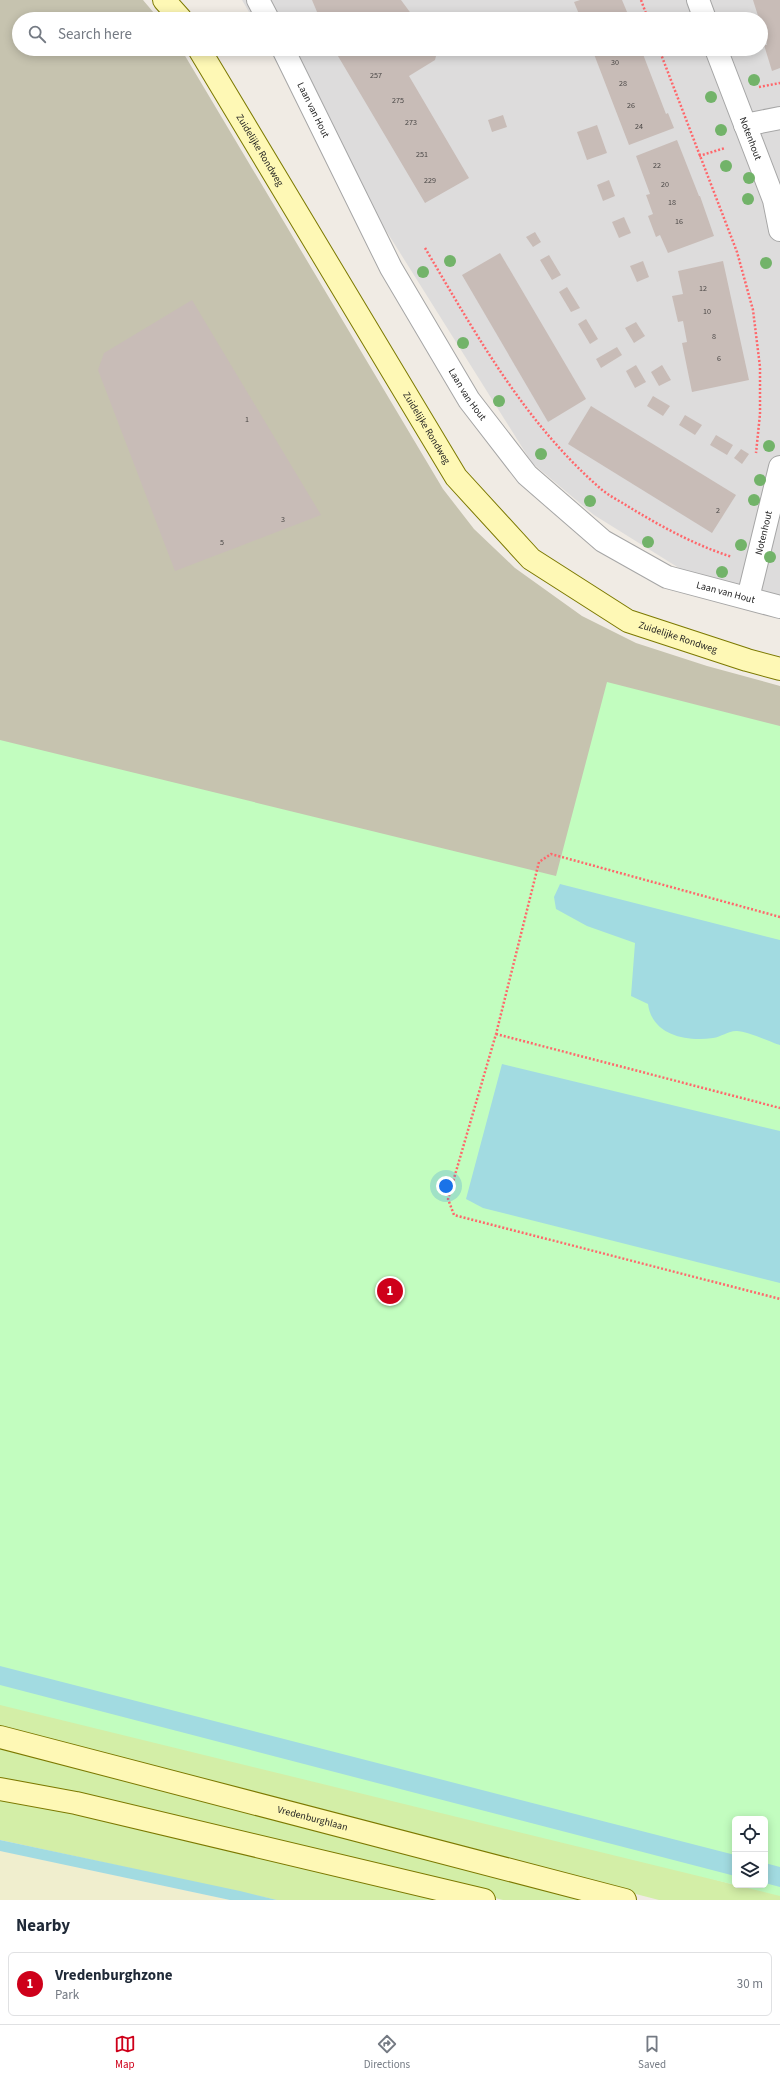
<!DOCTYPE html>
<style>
body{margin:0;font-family:"Source Sans 3",sans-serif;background:#f2f2f3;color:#1f2937}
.controls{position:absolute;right:12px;bottom:12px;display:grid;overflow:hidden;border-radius:6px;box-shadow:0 2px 10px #0003}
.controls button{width:36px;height:36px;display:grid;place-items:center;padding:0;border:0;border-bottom:1px solid #e0e1e3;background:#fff;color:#1f2937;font:20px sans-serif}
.you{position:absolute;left:446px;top:1186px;width:14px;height:14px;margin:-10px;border:3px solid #fff;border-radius:50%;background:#1a73e8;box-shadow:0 0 0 6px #1a73e833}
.badge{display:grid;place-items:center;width:26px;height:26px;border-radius:50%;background:#ce001a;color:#fff;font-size:13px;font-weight:700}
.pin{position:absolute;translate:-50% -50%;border:2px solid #fff;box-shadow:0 1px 4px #0006}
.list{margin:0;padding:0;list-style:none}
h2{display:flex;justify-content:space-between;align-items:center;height:52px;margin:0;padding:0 16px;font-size:17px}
h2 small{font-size:13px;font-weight:400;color:#747a83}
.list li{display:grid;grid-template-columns:26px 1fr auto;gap:12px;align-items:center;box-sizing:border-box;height:64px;margin:0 8px 8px;padding:0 8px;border:1px solid #e0e1e3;border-radius:6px}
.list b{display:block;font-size:15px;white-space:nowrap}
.list p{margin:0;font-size:13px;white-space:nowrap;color:#747a83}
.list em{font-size:13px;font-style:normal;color:#747a83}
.icon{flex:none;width:22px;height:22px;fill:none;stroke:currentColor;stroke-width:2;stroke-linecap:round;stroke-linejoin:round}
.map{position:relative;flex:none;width:780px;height:1900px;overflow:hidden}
.search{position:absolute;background:#fff;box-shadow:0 2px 10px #0003;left:12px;right:12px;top:12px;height:44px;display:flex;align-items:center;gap:10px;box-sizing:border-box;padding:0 14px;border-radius:22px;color:#747a83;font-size:15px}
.sheet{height:124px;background:#fff}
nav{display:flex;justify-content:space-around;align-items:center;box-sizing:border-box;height:56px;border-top:1px solid #e0e1e3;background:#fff;font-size:11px;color:#747a83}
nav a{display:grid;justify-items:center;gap:2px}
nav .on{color:#ce001a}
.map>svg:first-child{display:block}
</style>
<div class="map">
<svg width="780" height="1900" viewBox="0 0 780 1900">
<rect width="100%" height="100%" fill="#f0ebe4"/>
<polygon fill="#dddcdc" points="242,0 780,0 780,600 687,573 594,515 532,463 272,49 761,49 761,19 253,19"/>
<polygon fill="#c6c3af" points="0,0 143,0 159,19 19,19 19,49 181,49 443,489 474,529 515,568 582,616 636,643 707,666 780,686 780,920 774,939 0,747"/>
<polygon fill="#f0eece" points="0,1851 11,1853 230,1900 0,1900"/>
<g fill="#d3eea7">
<polygon points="0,1685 735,1885 765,1885 780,1887 780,1900 659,1900 0,1730"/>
<polygon points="0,1747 593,1900 503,1900 79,1796 0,1781"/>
<polygon points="0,1799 74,1813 456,1900 277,1900 0,1840"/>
</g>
<path fill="#c2fdbf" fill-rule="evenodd" d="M607,682L780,726V1896L0,1705V740L556,876ZM735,1819H765V1885H735Z"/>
<g fill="#a2dbe1">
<path d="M560,884L780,940V1045C771,1042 744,1030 736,1031C728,1031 721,1037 713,1038C686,1042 652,1035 648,1004L631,996L635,943L587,926L556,909L554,897Z"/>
<polygon points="502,1064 780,1131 780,1283 483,1208 466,1199"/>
<polygon points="0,1666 735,1855 735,1876 0,1685"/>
<polygon points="0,1840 240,1891 277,1900 230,1900 0,1851"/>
<polygon points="765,1863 780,1867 780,1887 765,1883"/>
</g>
<g fill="#c8bcb7">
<polygon points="312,0 401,0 415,19 320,19"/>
<polygon points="580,0 622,0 630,19 581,19 574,2"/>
<polygon points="753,0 780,0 780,68 772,71 764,45 767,45 761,19 759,19"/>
<polygon points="330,49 432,49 436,56 435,60 409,76 469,178 425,203 335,51 332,53"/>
<polygon points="592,49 641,49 666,114 668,113 674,128 629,145"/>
<polygon points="503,115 507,127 492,132 488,120"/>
<polygon points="597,125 607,153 587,160 577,132"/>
<polygon points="677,140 699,196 700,196 714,236 668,253 660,235 656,237 648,216 653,214 646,195 650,194 636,156"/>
<polygon points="609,180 615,196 603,201 597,185"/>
<polygon points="624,217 631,233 619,238 612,222"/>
<polygon points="535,232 541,242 533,247 526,237"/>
<polygon points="500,253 586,399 548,422 462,275"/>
<polygon points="549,255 561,275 552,280 540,260"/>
<polygon points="643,261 649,277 637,282 630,266"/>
<polygon points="723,261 749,380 692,392 682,343 687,342 683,321 678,322 672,296 683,294 678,271"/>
<polygon points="567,287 580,308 571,312 559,292"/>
<polygon points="192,300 321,515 175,571 98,370 104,353"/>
<polygon points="586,319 598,339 590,344 578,324"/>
<polygon points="636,322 645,336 634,343 625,328"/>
<polygon points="617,347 622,355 601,368 596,359"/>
<polygon points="636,365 646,382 635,388 626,371"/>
<polygon points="662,365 671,380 659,386 651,372"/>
<polygon points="653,396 670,406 663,416 647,406"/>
<polygon points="591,406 736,495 712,533 568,444"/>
<polygon points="685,415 702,425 695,435 679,425"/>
<polygon points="716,435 733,445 727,455 710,445"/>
<polygon points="741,449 749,454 742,464 734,458"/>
</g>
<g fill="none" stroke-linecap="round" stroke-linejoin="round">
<defs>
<g id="minor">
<polyline points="258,0 268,19"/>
<polyline points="698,0 705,19"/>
<path id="s1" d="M283,49L391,268L469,400L527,475L603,541L667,577L780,607"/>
<path id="s2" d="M716,49L774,200L780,230"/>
<polyline points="745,125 780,118"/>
<path id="s3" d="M748,598L780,467"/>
</g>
<g id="secondary">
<polyline points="164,0 181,19"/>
<path id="s4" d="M199,49L456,477L531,559L628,621L747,660L780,669"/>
<path id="s5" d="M0,1737L625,1900"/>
<polyline points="0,1789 76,1803 484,1900"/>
</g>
</defs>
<use href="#minor" stroke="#a6a6a6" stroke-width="24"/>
<use href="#secondary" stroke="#7c7900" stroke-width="24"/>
<g stroke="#ff676b" stroke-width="2.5" stroke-dasharray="2 2" stroke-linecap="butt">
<polyline points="641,0 648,19"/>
<polyline points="659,49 737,252 753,310 760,367 760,414 756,453"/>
<polyline points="759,87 780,83"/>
<polyline points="699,156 725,148"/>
<path d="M425,248C476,334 524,422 601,489C609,496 620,501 629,507C662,527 695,545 732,557"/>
<polyline points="780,917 551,854 539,862 496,1034 448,1199 454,1215 780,1299"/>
<polyline points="496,1034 780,1108"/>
</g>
<use href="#minor" stroke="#fff" stroke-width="22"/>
<use href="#secondary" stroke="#fef8b5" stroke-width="22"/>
</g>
<g fill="#72b369">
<circle cx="754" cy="80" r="6"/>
<circle cx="711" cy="97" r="6"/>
<circle cx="721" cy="130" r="6"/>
<circle cx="726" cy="166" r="6"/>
<circle cx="749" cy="178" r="6"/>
<circle cx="748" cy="199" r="6"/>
<circle cx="450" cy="261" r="6"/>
<circle cx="766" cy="263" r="6"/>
<circle cx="423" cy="272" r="6"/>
<circle cx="463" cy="343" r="6"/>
<circle cx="499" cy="401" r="6"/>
<circle cx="769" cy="446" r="6"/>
<circle cx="541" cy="454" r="6"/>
<circle cx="760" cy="480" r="6"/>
<circle cx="754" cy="500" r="6"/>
<circle cx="590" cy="501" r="6"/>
<circle cx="648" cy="542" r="6"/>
<circle cx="741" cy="545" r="6"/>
<circle cx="770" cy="557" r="6"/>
<circle cx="722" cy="572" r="6"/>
</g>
<g text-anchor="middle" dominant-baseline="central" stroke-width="4" stroke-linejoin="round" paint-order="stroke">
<g font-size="8" fill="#494645">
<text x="615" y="62">30</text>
<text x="376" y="75">257</text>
<text x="623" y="83">28</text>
<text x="398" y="100">275</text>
<text x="631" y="105">26</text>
<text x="411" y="122">273</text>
<text x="639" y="126">24</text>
<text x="422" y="154">251</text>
<text x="657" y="165">22</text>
<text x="430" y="180">229</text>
<text x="665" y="184">20</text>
<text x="672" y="202">18</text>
<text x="679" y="221">16</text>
<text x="703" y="288">12</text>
<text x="707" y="311">10</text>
<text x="714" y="336">8</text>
<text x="719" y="358">6</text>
<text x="247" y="419">1</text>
<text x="718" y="510">2</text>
<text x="283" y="519">3</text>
<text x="222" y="542">5</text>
</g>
<g font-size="10" fill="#1f1f1f" stroke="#fff">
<text stroke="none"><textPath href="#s1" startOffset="68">Laan van Hout</textPath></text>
<text stroke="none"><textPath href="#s2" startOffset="96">Notenhout</textPath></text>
<text stroke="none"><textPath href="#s4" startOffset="118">Zuidelijke Rondweg</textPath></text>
<text stroke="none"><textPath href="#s1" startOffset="392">Laan van Hout</textPath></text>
<text stroke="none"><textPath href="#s4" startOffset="442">Zuidelijke Rondweg</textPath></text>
<text stroke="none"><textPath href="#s3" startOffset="67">Notenhout</textPath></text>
<text stroke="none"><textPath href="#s1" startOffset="727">Laan van Hout</textPath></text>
<text stroke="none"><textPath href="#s4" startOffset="778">Zuidelijke Rondweg</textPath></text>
<text stroke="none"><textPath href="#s5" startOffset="323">Vredenburghlaan</textPath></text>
</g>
</g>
</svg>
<div class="controls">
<button><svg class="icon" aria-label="locate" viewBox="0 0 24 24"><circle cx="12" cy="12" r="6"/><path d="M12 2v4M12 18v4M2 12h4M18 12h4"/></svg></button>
<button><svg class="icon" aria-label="layers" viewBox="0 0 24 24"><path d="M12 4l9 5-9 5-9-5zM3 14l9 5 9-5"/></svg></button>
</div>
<div class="you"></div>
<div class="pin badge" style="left:390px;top:1291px">1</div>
<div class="search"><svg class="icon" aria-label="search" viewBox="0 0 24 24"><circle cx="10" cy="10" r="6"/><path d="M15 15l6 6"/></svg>Search here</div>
</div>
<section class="sheet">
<h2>Nearby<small></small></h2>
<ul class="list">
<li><span class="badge">1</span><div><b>Vredenburghzone</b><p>Park</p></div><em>30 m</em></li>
</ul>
</section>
<nav>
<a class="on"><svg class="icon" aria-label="map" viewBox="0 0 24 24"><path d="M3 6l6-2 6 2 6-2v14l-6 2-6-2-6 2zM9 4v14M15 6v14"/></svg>Map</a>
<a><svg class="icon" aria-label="directions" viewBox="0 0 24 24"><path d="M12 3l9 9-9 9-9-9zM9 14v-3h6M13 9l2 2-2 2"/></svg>Directions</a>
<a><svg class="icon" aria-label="saved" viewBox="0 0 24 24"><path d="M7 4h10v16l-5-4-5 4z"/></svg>Saved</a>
</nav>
